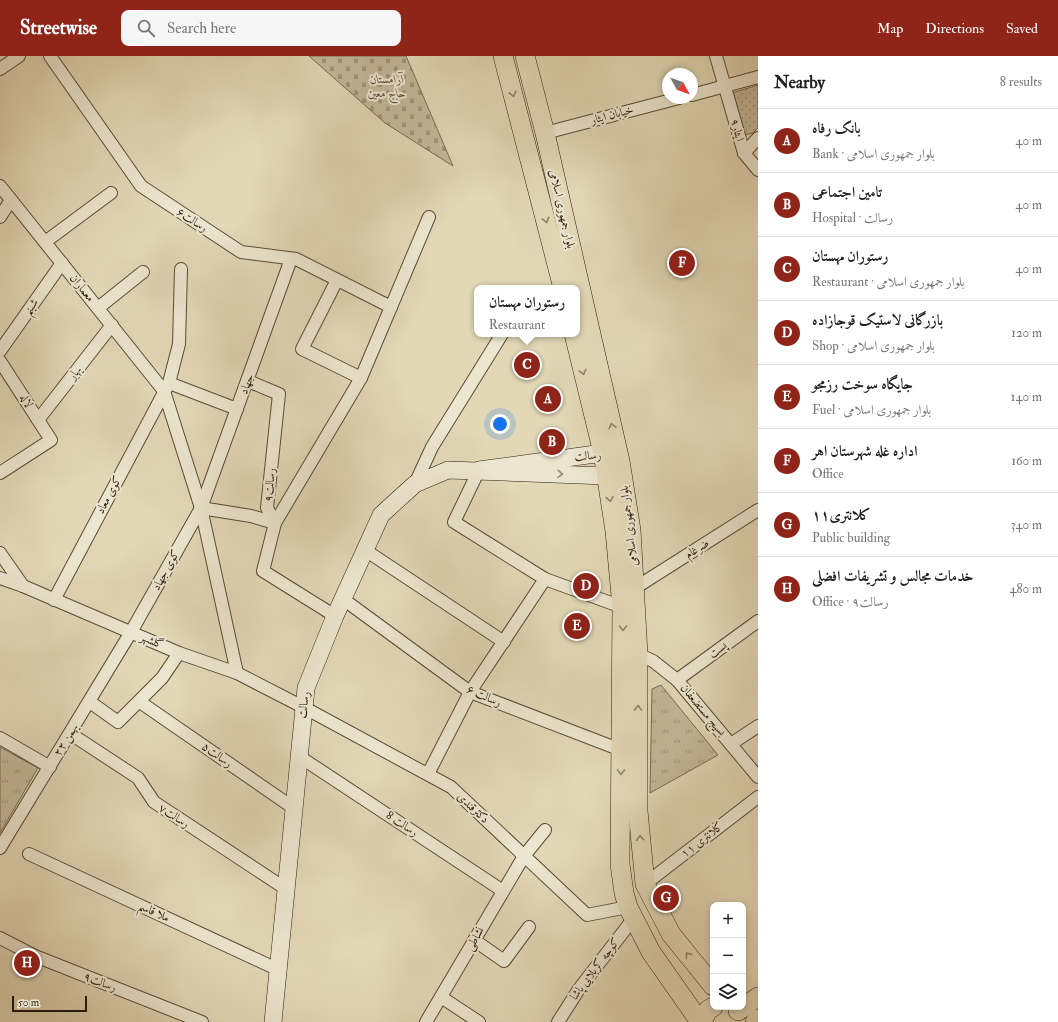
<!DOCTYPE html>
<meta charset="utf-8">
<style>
body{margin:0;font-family:"IM FELL Double Pica",Amiri,serif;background:#f6f6f6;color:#222}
.controls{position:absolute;right:12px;bottom:12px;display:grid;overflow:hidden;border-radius:8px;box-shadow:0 2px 6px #0003}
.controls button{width:36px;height:36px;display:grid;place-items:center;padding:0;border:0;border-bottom:1px solid #e0e0e0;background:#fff;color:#222;font:20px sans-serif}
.compass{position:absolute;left:662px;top:12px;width:36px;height:36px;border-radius:50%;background:#fff;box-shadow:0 2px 6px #0003;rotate:131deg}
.scale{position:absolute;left:12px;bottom:10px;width:75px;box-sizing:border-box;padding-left:4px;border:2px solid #2b1c0c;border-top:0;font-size:11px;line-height:14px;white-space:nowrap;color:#2b1c0c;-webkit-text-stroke:3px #ece6d0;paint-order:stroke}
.you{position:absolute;left:500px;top:368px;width:14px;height:14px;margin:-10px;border:3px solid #fff;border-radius:50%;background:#1a73e8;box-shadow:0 0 0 6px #1a73e833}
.badge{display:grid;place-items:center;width:26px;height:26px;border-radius:50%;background:#8f2418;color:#fff;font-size:13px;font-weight:700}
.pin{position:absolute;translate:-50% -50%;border:2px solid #fff;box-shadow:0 1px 4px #0006}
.popup{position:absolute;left:474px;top:229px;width:106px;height:52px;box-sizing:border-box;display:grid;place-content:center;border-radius:8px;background:#fff;filter:drop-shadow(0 1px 3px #0005);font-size:13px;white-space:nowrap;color:#767676}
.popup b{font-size:15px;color:#222}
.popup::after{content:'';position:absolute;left:50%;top:100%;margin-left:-8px;border:8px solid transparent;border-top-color:#fff}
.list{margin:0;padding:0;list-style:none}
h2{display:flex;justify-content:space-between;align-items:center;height:52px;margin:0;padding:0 16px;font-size:17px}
h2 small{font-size:13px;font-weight:400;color:#767676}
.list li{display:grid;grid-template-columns:26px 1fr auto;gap:12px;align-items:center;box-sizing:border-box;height:64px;padding:0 16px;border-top:1px solid #e0e0e0}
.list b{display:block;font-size:15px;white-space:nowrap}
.list p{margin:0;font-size:13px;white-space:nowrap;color:#767676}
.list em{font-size:13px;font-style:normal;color:#767676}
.icon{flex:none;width:22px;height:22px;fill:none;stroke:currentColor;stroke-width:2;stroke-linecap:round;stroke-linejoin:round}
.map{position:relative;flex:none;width:758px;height:966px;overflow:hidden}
header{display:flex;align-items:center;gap:24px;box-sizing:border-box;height:56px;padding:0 20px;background:#8f2418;color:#fff}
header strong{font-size:19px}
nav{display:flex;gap:22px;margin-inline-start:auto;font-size:14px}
.search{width:280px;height:36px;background:#f6f6f6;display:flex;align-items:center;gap:10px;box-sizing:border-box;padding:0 14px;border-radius:8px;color:#767676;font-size:15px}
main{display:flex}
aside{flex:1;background:#fff}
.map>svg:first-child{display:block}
</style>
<header>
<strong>Streetwise</strong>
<div class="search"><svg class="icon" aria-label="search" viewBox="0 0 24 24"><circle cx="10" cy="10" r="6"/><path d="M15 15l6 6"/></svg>Search here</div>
<nav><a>Map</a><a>Directions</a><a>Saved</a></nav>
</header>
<main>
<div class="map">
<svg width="758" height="966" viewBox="0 0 758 966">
<defs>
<pattern id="grass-dots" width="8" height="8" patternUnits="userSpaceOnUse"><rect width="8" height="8" fill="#c3b899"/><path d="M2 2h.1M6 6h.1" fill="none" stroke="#9f957b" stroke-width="1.8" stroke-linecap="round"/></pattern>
<pattern id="cemetery-stones" width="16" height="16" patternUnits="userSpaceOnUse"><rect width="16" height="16" fill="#c3b899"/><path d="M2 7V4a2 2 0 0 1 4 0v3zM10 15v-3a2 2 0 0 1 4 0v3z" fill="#9f957b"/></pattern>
<pattern id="park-tufts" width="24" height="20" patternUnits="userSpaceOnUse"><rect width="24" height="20" fill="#c3b899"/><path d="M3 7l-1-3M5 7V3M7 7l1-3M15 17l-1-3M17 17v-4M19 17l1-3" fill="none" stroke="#9f957b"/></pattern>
</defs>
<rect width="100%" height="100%" fill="#e2d8b6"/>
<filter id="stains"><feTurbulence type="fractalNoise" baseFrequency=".005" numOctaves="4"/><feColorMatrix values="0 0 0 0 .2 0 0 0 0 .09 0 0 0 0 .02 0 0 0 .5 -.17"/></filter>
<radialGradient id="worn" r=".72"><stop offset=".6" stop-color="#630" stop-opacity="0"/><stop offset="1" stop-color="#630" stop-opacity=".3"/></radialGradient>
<polygon fill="url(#grass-dots)" stroke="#776a52" points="758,29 758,72 753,77 744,79 732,37"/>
<polygon fill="url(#cemetery-stones)" stroke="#776a52" points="309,0 406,0 453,110 385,67"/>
<g fill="url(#park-tufts)" stroke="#776a52">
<polygon points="661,629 718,699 650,737 652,633"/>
<polygon points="0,691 38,712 0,777"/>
</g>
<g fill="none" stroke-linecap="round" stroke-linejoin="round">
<defs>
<g id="street">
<polyline points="50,0 141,130 241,196 296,203 391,251"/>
<polyline points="716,0 744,97 758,114"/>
<polyline points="0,13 19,0"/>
<polyline points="692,39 758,21"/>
<polyline points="545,77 679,42"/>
<polyline points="744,97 758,82"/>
<polyline points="0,130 164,335 201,452 237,617"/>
<polyline points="0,161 11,144"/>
<polyline points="45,186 111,137"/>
<polyline points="337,224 302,293 361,322"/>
<polyline points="98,252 143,216"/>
<polyline points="0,295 62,207"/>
<polyline points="0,305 51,384 0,417"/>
<polyline points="248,325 279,338 267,452 275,467"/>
<polyline points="169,327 237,353"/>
<polyline points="38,364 112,269"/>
<polyline points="415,428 432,391 502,278"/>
<polyline points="201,452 251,460 275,467"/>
<polyline points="365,494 504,586"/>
<polyline points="0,497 23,530"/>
<polyline points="0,522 23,530 179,597 237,617 303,651 451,731 587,859 628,851"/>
<polyline points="545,523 622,551"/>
<polyline points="635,532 758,454"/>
<polyline points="343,543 470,636 621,694"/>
<polyline points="54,544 169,327 179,288 181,213"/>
<polyline points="335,560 263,515 275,467 361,322 429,161"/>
<polyline points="638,598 653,605 677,624 758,721"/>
<polyline points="677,624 758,565"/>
<polyline points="90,646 118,666 162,622 179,597"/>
<polyline points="140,646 295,753"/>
<polyline points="71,678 138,722 154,746 286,833"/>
<polyline points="0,682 50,711"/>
<polyline points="731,688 758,670"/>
<polyline points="300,701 503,835"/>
<polyline points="428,718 470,636 545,523 454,466 479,414"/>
<polyline points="0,792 131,576 201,452 291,203"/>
<polyline points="29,798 279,914"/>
<polyline points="645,828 758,741"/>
<polyline points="0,882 35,900 202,966"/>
<polyline points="474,884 504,905 529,871"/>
<polyline points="441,941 479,966"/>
<polyline points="426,966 524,800 545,774"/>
<polyline points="558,966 579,933 634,862"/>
</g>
<polyline id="secondary" points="273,966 306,632 335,560 381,459 415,428 448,414 606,420 620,405 603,397 479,414"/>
<g id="primary">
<polyline points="503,0 563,232"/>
<polyline points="525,0 545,77 620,405 631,474 638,598 638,755 645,828 671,878 713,930"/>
<polyline points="574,278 603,397 615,475 622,551 620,808 624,837 628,851 651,896 700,966"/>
<polyline points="738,955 758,941"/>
<polyline points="702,966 708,954 713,951"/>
<polyline points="755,966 758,963"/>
</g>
</defs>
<use href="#street" stroke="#594b36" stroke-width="14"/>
<use href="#secondary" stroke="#2b1c0c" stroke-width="18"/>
<use href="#primary" stroke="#2b1c0c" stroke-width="20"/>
<use href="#street" stroke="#ece6d0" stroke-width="12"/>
<use href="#secondary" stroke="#ece6d0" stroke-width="17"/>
<use href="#primary" stroke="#e2d8b6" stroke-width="19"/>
</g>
<defs><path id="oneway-chevron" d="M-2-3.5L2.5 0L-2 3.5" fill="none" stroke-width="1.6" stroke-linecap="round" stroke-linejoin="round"/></defs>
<g stroke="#90836a">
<use href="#oneway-chevron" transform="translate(513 38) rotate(76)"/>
<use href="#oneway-chevron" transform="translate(546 164) rotate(75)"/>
<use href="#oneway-chevron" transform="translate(583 316) rotate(76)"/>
<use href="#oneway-chevron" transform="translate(612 370) rotate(-103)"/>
<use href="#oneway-chevron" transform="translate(610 443) rotate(80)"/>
<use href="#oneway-chevron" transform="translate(623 572) rotate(90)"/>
<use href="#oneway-chevron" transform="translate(638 652) rotate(-90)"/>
<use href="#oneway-chevron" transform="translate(621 716) rotate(90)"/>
<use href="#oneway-chevron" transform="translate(640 782) rotate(-94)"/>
<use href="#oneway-chevron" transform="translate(688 899) rotate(-128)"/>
</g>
<use stroke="#958b78" href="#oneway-chevron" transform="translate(560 418) rotate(3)"/>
<g text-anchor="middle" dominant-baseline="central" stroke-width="4" stroke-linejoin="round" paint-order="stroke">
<g font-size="12" font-style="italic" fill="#594b36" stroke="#ece6d0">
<text x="387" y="23">آرامستان<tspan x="387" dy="14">حاج معین</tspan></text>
</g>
<g font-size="12" fill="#2b1c0c" stroke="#ece6d0">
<text transform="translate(612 59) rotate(-15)">خیابان ایثار</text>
<text transform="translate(737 74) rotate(74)">ایثار۹</text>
<text transform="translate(562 153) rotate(77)">بلوار جمهوری اسلامی</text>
<text transform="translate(192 164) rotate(33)">رسالت۶</text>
<text transform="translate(82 232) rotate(51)">معماران</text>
<text transform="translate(31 251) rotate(-55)">شبنم</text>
<text transform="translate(75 317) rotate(-52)">بهار</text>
<text transform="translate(247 328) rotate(-69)">جهاد</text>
<text transform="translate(26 345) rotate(57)">لاله</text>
<text transform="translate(588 400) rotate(-4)">رسالت</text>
<text transform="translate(270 429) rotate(-85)">رسالت۹</text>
<text transform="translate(109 439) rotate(-62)">کوی معاد</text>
<text transform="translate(629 470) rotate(-97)">بلوار جمهوری اسلامی</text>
<text transform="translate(697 493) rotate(-32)">ضرغام</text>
<text transform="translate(166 514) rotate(-61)">کوی جهاد</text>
<text transform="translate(152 585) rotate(23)">گلشهر</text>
<text transform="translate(718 594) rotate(-36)">پست</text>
<text transform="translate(484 640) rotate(24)">رسالت ۶</text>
<text transform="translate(304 649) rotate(-82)">رسالت</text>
<text transform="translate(703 654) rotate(50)">بسیج مستضعفان</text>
<text transform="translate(66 684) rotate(-58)">۲۲ بهمن</text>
<text transform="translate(217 699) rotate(35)">رسالت۵</text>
<text transform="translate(473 752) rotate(43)">دکترقندی</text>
<text transform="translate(174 760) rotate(33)">رسالت۷</text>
<text transform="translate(402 768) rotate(33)">رسالت 8</text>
<text transform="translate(702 784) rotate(-38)">کلانتری ۱۱</text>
<text transform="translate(154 856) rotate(25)">ملا قاسم</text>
<text transform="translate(475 883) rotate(-59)">نشاطی</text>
<text transform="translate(595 913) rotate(-53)">کوچه کربلایی پاشا</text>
<text transform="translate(100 926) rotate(21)">رسالت۹</text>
</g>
</g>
<rect width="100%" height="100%" filter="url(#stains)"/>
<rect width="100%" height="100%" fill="url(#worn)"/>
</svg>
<div class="controls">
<button>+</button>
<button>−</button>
<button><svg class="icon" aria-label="layers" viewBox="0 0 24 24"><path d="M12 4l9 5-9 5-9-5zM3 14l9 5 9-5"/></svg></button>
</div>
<svg class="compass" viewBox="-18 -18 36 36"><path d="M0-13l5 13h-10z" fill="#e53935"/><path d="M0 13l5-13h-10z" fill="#767676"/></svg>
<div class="scale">50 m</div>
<div class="you"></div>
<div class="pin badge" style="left:548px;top:343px">A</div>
<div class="pin badge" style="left:552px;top:386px">B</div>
<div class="pin badge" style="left:527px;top:309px">C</div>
<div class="popup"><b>رستوران مهستان</b>Restaurant</div>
<div class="pin badge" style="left:586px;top:530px">D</div>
<div class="pin badge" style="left:577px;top:570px">E</div>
<div class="pin badge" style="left:682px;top:207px">F</div>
<div class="pin badge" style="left:666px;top:842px">G</div>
<div class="pin badge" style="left:27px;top:907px">H</div>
</div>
<aside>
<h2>Nearby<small>8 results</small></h2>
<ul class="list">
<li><span class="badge">A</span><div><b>بانک رفاه</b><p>Bank · بلوار جمهوری اسلامی</p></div><em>40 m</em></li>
<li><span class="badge">B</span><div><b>تامین اجتماعی</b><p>Hospital · رسالت</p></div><em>40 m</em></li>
<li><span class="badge">C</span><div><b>رستوران مهستان</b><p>Restaurant · بلوار جمهوری اسلامی</p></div><em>40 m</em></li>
<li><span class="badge">D</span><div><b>بازرگانی لاستیک قوجازاده</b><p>Shop · بلوار جمهوری اسلامی</p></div><em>120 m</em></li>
<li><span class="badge">E</span><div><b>جایگاه سوخت رزمجو</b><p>Fuel · بلوار جمهوری اسلامی</p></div><em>140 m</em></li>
<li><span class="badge">F</span><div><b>اداره غله شهرستان اهر</b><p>Office</p></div><em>160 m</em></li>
<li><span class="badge">G</span><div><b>کلانتری۱۱</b><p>Public building</p></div><em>340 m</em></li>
<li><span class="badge">H</span><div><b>خدمات مجالس و تشریفات افضلی</b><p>Office · رسالت۹</p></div><em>480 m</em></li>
</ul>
</aside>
</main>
